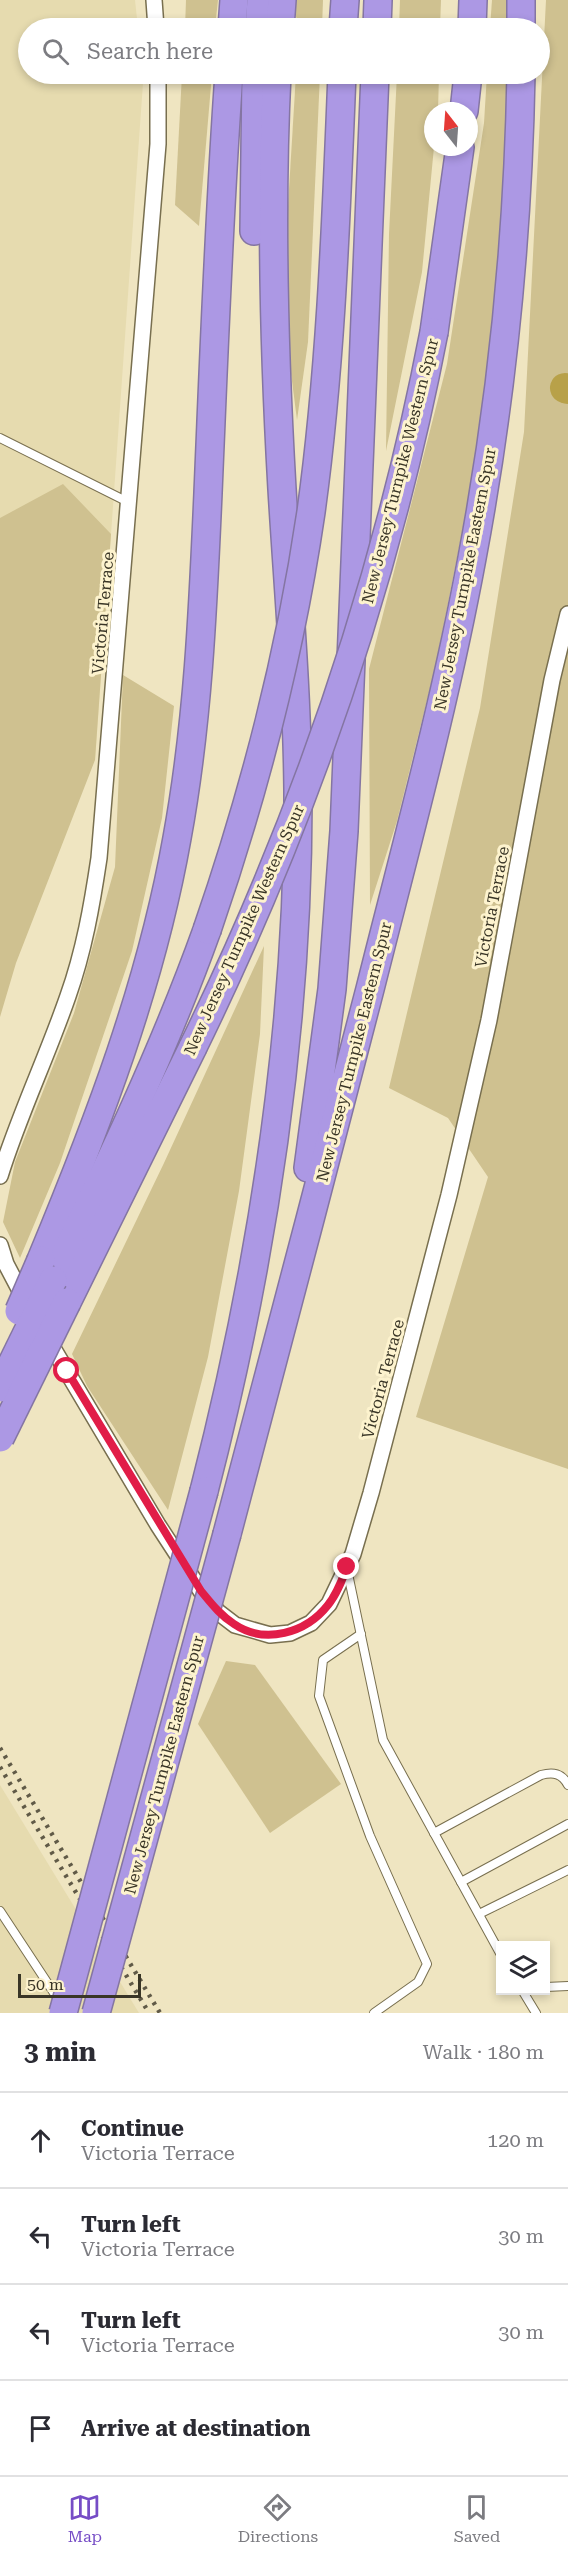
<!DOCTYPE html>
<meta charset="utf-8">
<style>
body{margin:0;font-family:"Roboto Serif",serif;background:#f2f2f3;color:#2b2b33}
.controls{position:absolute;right:18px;bottom:18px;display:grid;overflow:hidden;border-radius:0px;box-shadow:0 3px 9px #0003}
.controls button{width:54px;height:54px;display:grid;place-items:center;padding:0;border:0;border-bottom:2px solid #e1e1e2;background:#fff;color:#2b2b33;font:30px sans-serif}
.compass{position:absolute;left:424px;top:102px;width:54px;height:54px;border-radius:50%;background:#fff;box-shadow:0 3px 9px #0003;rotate:343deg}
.scale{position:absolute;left:18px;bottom:15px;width:123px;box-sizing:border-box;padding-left:6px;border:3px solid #393526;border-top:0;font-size:16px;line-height:21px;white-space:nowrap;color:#393526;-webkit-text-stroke:4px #fdf3ce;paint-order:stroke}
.stop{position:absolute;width:18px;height:18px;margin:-14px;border:4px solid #e11d48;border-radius:50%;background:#fff}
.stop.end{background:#e11d48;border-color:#fff;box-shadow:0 2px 6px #0008}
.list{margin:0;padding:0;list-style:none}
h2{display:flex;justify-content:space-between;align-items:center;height:78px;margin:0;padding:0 24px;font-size:26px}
h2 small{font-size:20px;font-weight:400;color:#7c7c81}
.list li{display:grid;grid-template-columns:39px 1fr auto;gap:18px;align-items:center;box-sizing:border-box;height:96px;padding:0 24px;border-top:2px solid #e1e1e2}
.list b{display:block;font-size:22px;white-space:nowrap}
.list p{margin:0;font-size:20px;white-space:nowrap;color:#7c7c81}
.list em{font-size:20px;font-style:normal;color:#7c7c81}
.icon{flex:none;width:33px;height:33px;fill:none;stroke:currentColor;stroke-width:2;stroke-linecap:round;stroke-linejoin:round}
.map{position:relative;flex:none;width:568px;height:2013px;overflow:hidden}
.search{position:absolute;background:#fff;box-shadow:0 3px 9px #0003;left:18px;right:18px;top:18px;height:66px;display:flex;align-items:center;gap:15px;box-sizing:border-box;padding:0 21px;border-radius:33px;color:#7c7c81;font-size:22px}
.sheet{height:462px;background:#fff}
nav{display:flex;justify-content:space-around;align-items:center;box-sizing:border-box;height:84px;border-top:2px solid #e1e1e2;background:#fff;font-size:16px;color:#7c7c81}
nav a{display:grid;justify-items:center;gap:3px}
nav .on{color:#764dc6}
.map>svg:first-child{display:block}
</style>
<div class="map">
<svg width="568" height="2013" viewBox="0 0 568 2013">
<rect width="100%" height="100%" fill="#efe5c1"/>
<g fill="#e6dbaf">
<polygon points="0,0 135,0 138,28 28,28 28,74 142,74 143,83 95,760 0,811"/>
<polygon points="0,1785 139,2013 0,2013"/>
</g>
<g fill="#cfc190">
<polygon points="186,0 218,0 215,28 185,28"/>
<polygon points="295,0 323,0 322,28 300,28 294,11"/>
<polygon points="400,0 441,0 440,28 399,28"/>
<polygon points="492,0 515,0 516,28 490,28"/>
<polygon points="546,0 568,0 568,1469 416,1417 488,1177 448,1118 389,1088 480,708 524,432"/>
<polygon points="182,74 212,74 199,226 175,205"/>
<polygon points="296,74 320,74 308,342 297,420 288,350 287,222"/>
<polygon points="397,74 439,74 438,111 433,111 434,147 422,272 386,451 389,234"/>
<polygon points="487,74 518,74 487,406 436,664 397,821 370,905 369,669 447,364 484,123"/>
<polygon points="63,484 111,534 95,760 16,963 0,1017 0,518"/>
<polygon points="123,675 174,706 162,818 132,951 60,1163 20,1258 3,1222 15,1162 74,1013 115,867"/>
<polygon points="264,946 260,1034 239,1191 208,1357 168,1510 87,1386 72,1354 164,1163"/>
<polygon points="226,1661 255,1665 341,1784 270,1833 198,1724"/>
</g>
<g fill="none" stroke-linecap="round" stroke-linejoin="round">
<polyline stroke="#b8a149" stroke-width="30" points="565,388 568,389"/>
<defs>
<g id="service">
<polyline points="0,438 128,502"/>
<polyline points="347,1569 383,1740 500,1953"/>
<polyline points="361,1634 323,1660 319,1696 370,1836 427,1964 418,1982 374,2013"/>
<path d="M434,1833L541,1775C553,1772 562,1773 568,1785"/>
<polyline points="461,1882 568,1824"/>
<polyline points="0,1911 60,2002"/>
<polyline points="479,1914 568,1870"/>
<polyline points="546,1987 568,1986"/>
<polyline points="522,1990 536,2013"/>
</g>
<g id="minor">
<polyline points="154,0 156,28"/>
<path d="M0,1176C19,1115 47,1057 68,996C84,951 92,905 99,858L158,144V74"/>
<polyline points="0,1245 6,1264 26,1302"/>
<polyline points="47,1338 158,1525 201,1591 218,1612 235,1625 270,1635 290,1633 311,1623 329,1604 353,1554 371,1493 449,1195 489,1020 552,680 568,614"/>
</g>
<g id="motorway">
<polyline points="521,0 521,28"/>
<polyline points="232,28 234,0"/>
<polyline points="259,28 261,0"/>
<polyline points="280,28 282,0"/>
<polyline points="343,28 345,0"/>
<polyline points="377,28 378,0"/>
<polyline points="472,28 473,0"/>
<polyline points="464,111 468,74"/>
<polyline points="254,231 256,74"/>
<polyline points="434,332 460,147"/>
<polyline points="308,1168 332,989 344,831 375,74"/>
<path d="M41,1260C98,1123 151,985 177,838C198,724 203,608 208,493C214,353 219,213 229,74"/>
<path d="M53,1280C109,1165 164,1050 207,930"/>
<polyline points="67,1302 193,1047"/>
<path d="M204,1491C263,1262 299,1028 298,790C297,689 288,589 282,489C274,350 270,212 277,74"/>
<path d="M227,1534C275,1352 323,1171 370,989C406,846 445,704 472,558C502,399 518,236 521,74"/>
</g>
</defs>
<use href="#service" stroke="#786f4f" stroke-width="10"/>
<use href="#minor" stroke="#786f4f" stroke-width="18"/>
<use href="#motorway" stroke="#8475a2" stroke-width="30"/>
<use href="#service" stroke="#fff" stroke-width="8"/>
<use href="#minor" stroke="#fff" stroke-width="15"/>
<use href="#motorway" stroke="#ac98e4" stroke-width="27"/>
<g stroke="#605a47" stroke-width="4.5" stroke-dasharray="3 6" stroke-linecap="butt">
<polyline points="0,1748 160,2013"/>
<polyline points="0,1767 149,2013"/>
</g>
<defs>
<g id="motorway-bridge">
<path d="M207,930C254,794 290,655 311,512C331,367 336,220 342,74"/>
<path d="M193,1047C305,818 386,582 434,332"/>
<polyline points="19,1311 41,1260"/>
<polyline points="0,1388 53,1280"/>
<polyline points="0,1438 67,1302"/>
<polyline points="63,2013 204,1491"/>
<polyline points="96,2013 227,1534"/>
</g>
</defs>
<use href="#motorway-bridge" stroke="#8475a2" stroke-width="30" stroke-linecap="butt"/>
<use href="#motorway-bridge" stroke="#ac98e4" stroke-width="27"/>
</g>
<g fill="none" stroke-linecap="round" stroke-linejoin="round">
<path stroke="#e11d48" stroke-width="8" d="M67,1371L201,1591C211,1603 220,1615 234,1624C265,1645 306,1633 328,1605C337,1594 342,1580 347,1567"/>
</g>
<g text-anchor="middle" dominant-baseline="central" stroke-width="6" stroke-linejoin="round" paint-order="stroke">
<g font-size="16" fill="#393526" stroke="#fdf3ce">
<text transform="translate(400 471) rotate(-76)">New Jersey Turnpike Western Spur</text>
<text transform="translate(465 579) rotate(-79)">New Jersey Turnpike Eastern Spur</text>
<text transform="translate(103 613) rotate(-85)">Victoria Terrace</text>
<text transform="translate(492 907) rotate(-79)">Victoria Terrace</text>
<text transform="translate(244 930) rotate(-66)">New Jersey Turnpike Western Spur</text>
<text transform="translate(354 1052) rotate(-76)">New Jersey Turnpike Eastern Spur</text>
<text transform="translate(383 1379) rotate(-75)">Victoria Terrace</text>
<text transform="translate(164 1765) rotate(-75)">New Jersey Turnpike Eastern Spur</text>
</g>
</g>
</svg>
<div class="controls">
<button><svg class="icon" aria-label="layers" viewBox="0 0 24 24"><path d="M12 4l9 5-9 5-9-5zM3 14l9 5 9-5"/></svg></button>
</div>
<svg class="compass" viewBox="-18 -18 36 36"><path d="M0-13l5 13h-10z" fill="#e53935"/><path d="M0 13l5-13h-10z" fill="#7c7c81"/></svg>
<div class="scale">50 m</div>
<div class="stop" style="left:67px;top:1371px"></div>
<div class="stop end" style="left:347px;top:1567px"></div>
<div class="search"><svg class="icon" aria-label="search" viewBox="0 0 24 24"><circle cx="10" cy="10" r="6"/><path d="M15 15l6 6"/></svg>Search here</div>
</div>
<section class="sheet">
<h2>3 min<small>Walk · 180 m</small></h2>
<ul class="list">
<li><svg class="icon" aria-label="ahead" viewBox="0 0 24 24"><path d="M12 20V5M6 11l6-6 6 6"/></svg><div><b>Continue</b><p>Victoria Terrace</p></div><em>120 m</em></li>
<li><svg class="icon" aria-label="left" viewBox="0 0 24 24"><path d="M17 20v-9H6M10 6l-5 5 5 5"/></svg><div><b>Turn left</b><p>Victoria Terrace</p></div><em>30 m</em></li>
<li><svg class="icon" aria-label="left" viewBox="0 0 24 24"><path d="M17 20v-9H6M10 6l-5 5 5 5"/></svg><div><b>Turn left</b><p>Victoria Terrace</p></div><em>30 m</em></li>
<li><svg class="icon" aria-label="arrive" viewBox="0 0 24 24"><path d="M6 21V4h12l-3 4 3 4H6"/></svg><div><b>Arrive at destination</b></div></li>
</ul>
</section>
<nav>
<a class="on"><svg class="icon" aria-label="map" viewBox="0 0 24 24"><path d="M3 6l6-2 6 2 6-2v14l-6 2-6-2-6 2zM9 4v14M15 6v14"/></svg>Map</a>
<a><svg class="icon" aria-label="directions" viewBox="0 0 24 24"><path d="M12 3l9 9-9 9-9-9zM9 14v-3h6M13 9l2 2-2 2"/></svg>Directions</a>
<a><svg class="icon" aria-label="saved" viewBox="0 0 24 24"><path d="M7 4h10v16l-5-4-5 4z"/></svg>Saved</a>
</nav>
